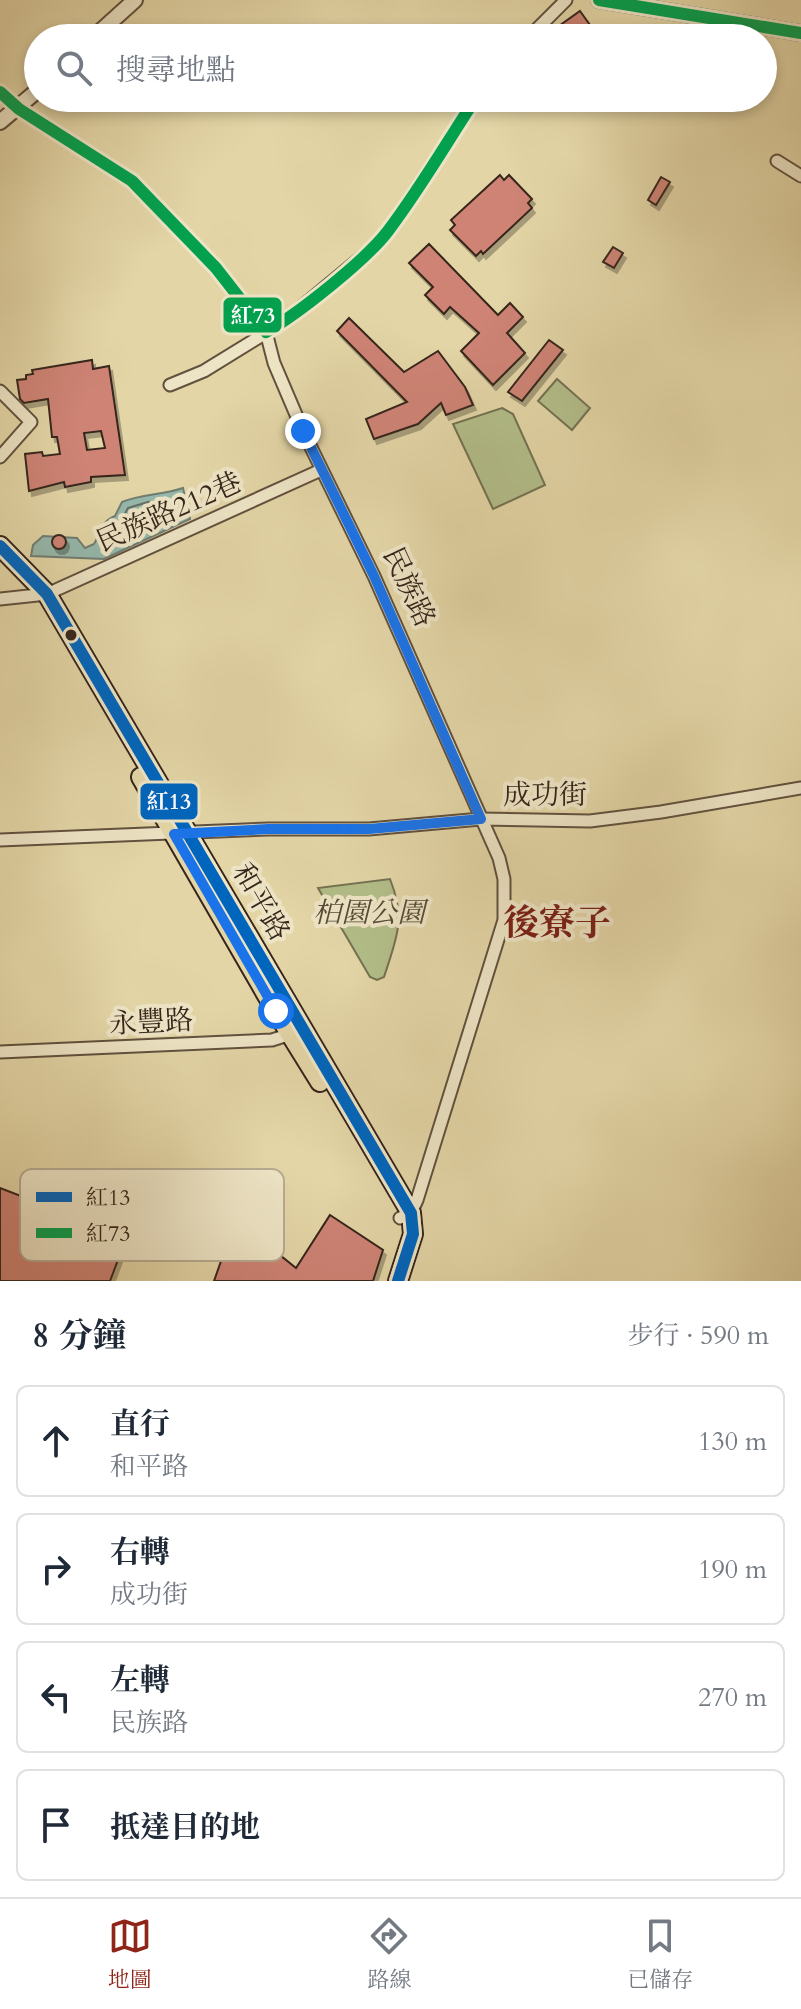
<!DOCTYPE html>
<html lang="zh-TW">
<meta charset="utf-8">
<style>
body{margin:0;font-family:Cardo,"Noto Serif TC",serif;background:#f6f6f7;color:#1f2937}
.stop{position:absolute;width:24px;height:24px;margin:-18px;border:6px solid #1a73e8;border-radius:50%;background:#fff}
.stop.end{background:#1a73e8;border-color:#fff;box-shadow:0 2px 8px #0008}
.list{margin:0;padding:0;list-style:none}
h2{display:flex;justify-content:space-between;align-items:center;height:104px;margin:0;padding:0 32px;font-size:34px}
h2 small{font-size:26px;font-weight:400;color:#747a83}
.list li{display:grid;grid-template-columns:52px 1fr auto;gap:24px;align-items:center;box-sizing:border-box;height:112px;margin:0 16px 16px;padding:0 16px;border:2px solid #e0e1e3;border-radius:12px}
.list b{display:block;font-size:30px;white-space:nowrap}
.list p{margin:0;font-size:26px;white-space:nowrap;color:#747a83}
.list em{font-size:26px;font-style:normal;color:#747a83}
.icon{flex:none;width:44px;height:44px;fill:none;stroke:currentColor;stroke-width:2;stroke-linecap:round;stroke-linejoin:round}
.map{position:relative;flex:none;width:801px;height:1281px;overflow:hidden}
.search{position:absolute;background:#fff;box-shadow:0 4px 12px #0003;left:24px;right:24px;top:24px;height:88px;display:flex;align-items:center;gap:20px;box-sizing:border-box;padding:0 28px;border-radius:44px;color:#747a83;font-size:30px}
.sheet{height:616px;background:#fff}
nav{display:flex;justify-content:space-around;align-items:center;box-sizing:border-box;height:112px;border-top:2px solid #e0e1e3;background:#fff;font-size:22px;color:#747a83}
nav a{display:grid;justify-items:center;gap:4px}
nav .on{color:#8f2418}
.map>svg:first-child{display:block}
</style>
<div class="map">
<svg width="801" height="1281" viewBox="0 0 801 1281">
<defs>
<filter id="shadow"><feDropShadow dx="3" dy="5" stdDeviation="0" flood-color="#0004"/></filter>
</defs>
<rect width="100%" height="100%" fill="#e3d5a6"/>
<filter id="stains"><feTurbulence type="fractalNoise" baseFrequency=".0025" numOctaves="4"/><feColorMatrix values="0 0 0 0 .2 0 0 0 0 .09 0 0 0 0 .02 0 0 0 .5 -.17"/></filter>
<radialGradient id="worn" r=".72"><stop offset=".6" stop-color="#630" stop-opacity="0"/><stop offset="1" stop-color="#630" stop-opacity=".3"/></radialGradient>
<g fill="#b2bd88" stroke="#747152" stroke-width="2">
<polygon points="557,379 590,408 572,430 538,401"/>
<polygon points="502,408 513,414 545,485 493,509 453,424"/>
<path d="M390,879C406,919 397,937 384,977L377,980L370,977L318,888Z"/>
</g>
<path fill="#95b8ab" stroke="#6f7d71" stroke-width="2" d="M183,488L190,519L104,559L31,556L33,545L43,536L77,538L85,548L94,544C101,533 101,521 115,516L122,502C142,494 163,495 183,488Z"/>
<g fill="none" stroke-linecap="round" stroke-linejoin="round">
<polygon stroke="#666e63" stroke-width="2" points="174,500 178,503 178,515 110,548 105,546 110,528 121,521 128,508 148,502"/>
</g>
<g fill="#ce8375" stroke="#36251b" stroke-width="2" fill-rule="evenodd" filter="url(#shadow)">
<polygon points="580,11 595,32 587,38 568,38 559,26"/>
<polygon points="500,175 504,180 509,175 532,199 528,203 532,208 483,254 481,251 476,256 450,230 455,225 451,220"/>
<polygon points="661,177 670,182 656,205 648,200"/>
<polygon points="429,244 498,315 510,303 523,317 507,333 525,353 493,385 461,351 479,333 450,307 444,314 425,295 433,287 409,263"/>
<polygon points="613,247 623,253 614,268 603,262"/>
<polygon points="349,318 404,372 438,351 465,387 473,405 446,415 441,403 418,424 374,439 366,419 407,402 337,331"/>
<polygon points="549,340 563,350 522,401 508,392"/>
<path d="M92,360L93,369L109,366L125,475L91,477V482L65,487L64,482L29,491L25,454L42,452L43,456L60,454L57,437H52L48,399L24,403L20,399L17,380L26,379V375L33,374L32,370ZM101,431L105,448L87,450L84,433Z"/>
<circle cx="118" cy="531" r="7"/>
<circle cx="59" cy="542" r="7"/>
<polygon points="0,1188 94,1224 90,1237 124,1244 110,1281 0,1281"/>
<polygon points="330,1215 383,1250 373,1281 214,1281 232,1230 244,1226 296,1268"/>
</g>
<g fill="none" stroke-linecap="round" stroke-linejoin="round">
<defs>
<g id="minor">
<polyline points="528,38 566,0"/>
<polyline points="0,92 19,109 132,181 216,268 266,332 274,363 303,431 374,576 499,858 504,879 504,920 417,1200 411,1213 400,1218"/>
<polyline points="777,161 801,176"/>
<polyline points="170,385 204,371 282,323 375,246 387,233 476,98"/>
<polyline points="0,391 31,422 0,457"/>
<polyline points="0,599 47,594 321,470"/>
<polyline points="0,840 268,829 369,829 481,819 590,821 661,812 801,788"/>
<polyline points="0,1052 272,1040 294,1033"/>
</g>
<g id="tertiary">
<polyline points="599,0 801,33"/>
<polyline points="93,38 135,0"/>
<polyline points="0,122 38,90"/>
</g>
<g id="primary">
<polyline points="0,546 47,594 411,1213 413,1234 398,1281"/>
<polyline points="141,777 276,1011 320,1082"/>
</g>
</defs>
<use href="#minor" stroke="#61513e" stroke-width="15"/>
<use href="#tertiary" stroke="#61513e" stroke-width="18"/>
<use href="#primary" stroke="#36251b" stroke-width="22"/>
<use href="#minor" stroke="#ede4c5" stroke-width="11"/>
<use href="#tertiary" stroke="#ede4c5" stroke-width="14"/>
<use href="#primary" stroke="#e3d5a6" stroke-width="18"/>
<defs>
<polyline id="bus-1" points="0,546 47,594 411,1213 413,1234 398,1281"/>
<g id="bus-2">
<polyline points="599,0 801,33"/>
<path d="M0,92L19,109L132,181L216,268L266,332C298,314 366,260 388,231C420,189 447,142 476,98"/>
</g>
</defs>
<use href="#bus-1" stroke="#ede4c5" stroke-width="18"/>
<use href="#bus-2" stroke="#ede4c5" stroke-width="18"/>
<use href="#bus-1" stroke="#0065bd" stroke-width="12"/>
<use href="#bus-2" stroke="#03a04e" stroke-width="12"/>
</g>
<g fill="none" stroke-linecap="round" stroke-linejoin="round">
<polyline stroke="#1a73e8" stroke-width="10" points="276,1011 174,834 268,829 369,829 481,819 374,576 303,431"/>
</g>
<circle fill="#36251b" stroke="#ede4c5" stroke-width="3" cx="71" cy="635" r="7"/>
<g text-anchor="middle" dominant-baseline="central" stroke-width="8" stroke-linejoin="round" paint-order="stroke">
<g font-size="28" fill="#36251b" stroke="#ede4c5">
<text transform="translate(169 512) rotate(-24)">民族路212巷</text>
<text transform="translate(409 587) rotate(65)">民族路</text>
<text x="545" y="795">成功街</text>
<text transform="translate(261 902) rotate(60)">和平路</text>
<text transform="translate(151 1022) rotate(-3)">永豐路</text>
</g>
<g font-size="28" font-style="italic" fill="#554b36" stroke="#ede4c5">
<text x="369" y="913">柏園公園</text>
</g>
<g font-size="36" font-weight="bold" fill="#7a1f14" stroke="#ede4c5">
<text x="557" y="923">後寮子</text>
</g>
</g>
<rect x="20" y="1169" width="264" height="92" rx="12" fill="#ede4c5" stroke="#b6ab92" stroke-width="2"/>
<rect x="36" y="1192" width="36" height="10" fill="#0065bd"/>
<rect x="36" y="1228" width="36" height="10" fill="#03a04e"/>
<g font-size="22" fill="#36251b">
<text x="86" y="1205">紅13</text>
<text x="86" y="1241">紅73</text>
</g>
<g stroke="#ede4c5" stroke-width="3">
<rect x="222" y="296" width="61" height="38" rx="8" fill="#03a04e"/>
<rect x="139" y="782" width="60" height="39" rx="8" fill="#0065bd"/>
</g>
<g font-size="22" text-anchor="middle" font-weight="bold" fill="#fff">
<text x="253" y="323">紅73</text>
<text x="169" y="809">紅13</text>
</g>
<rect width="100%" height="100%" filter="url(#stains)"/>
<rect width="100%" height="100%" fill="url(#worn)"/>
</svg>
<div class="stop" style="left:276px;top:1011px"></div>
<div class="stop end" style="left:303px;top:431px"></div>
<div class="search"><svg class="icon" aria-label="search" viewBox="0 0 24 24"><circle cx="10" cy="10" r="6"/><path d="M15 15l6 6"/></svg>搜尋地點</div>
</div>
<section class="sheet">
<h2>8 分鐘<small>步行 · 590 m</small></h2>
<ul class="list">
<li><svg class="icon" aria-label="ahead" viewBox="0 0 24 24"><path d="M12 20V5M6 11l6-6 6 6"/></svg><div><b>直行</b><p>和平路</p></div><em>130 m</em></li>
<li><svg class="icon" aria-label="right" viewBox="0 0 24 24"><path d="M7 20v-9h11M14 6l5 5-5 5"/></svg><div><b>右轉</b><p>成功街</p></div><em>190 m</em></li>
<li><svg class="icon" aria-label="left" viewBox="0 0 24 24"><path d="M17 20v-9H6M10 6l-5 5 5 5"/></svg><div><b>左轉</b><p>民族路</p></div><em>270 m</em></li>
<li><svg class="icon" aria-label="arrive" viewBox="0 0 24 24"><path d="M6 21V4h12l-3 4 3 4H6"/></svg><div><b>抵達目的地</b></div></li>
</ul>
</section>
<nav>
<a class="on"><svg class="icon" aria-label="map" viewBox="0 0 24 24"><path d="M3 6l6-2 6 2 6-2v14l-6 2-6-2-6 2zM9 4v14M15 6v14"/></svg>地圖</a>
<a><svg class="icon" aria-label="directions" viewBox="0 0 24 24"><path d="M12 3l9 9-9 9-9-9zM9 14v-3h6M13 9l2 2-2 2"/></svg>路線</a>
<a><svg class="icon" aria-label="saved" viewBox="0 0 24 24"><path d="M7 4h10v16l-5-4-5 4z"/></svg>已儲存</a>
</nav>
